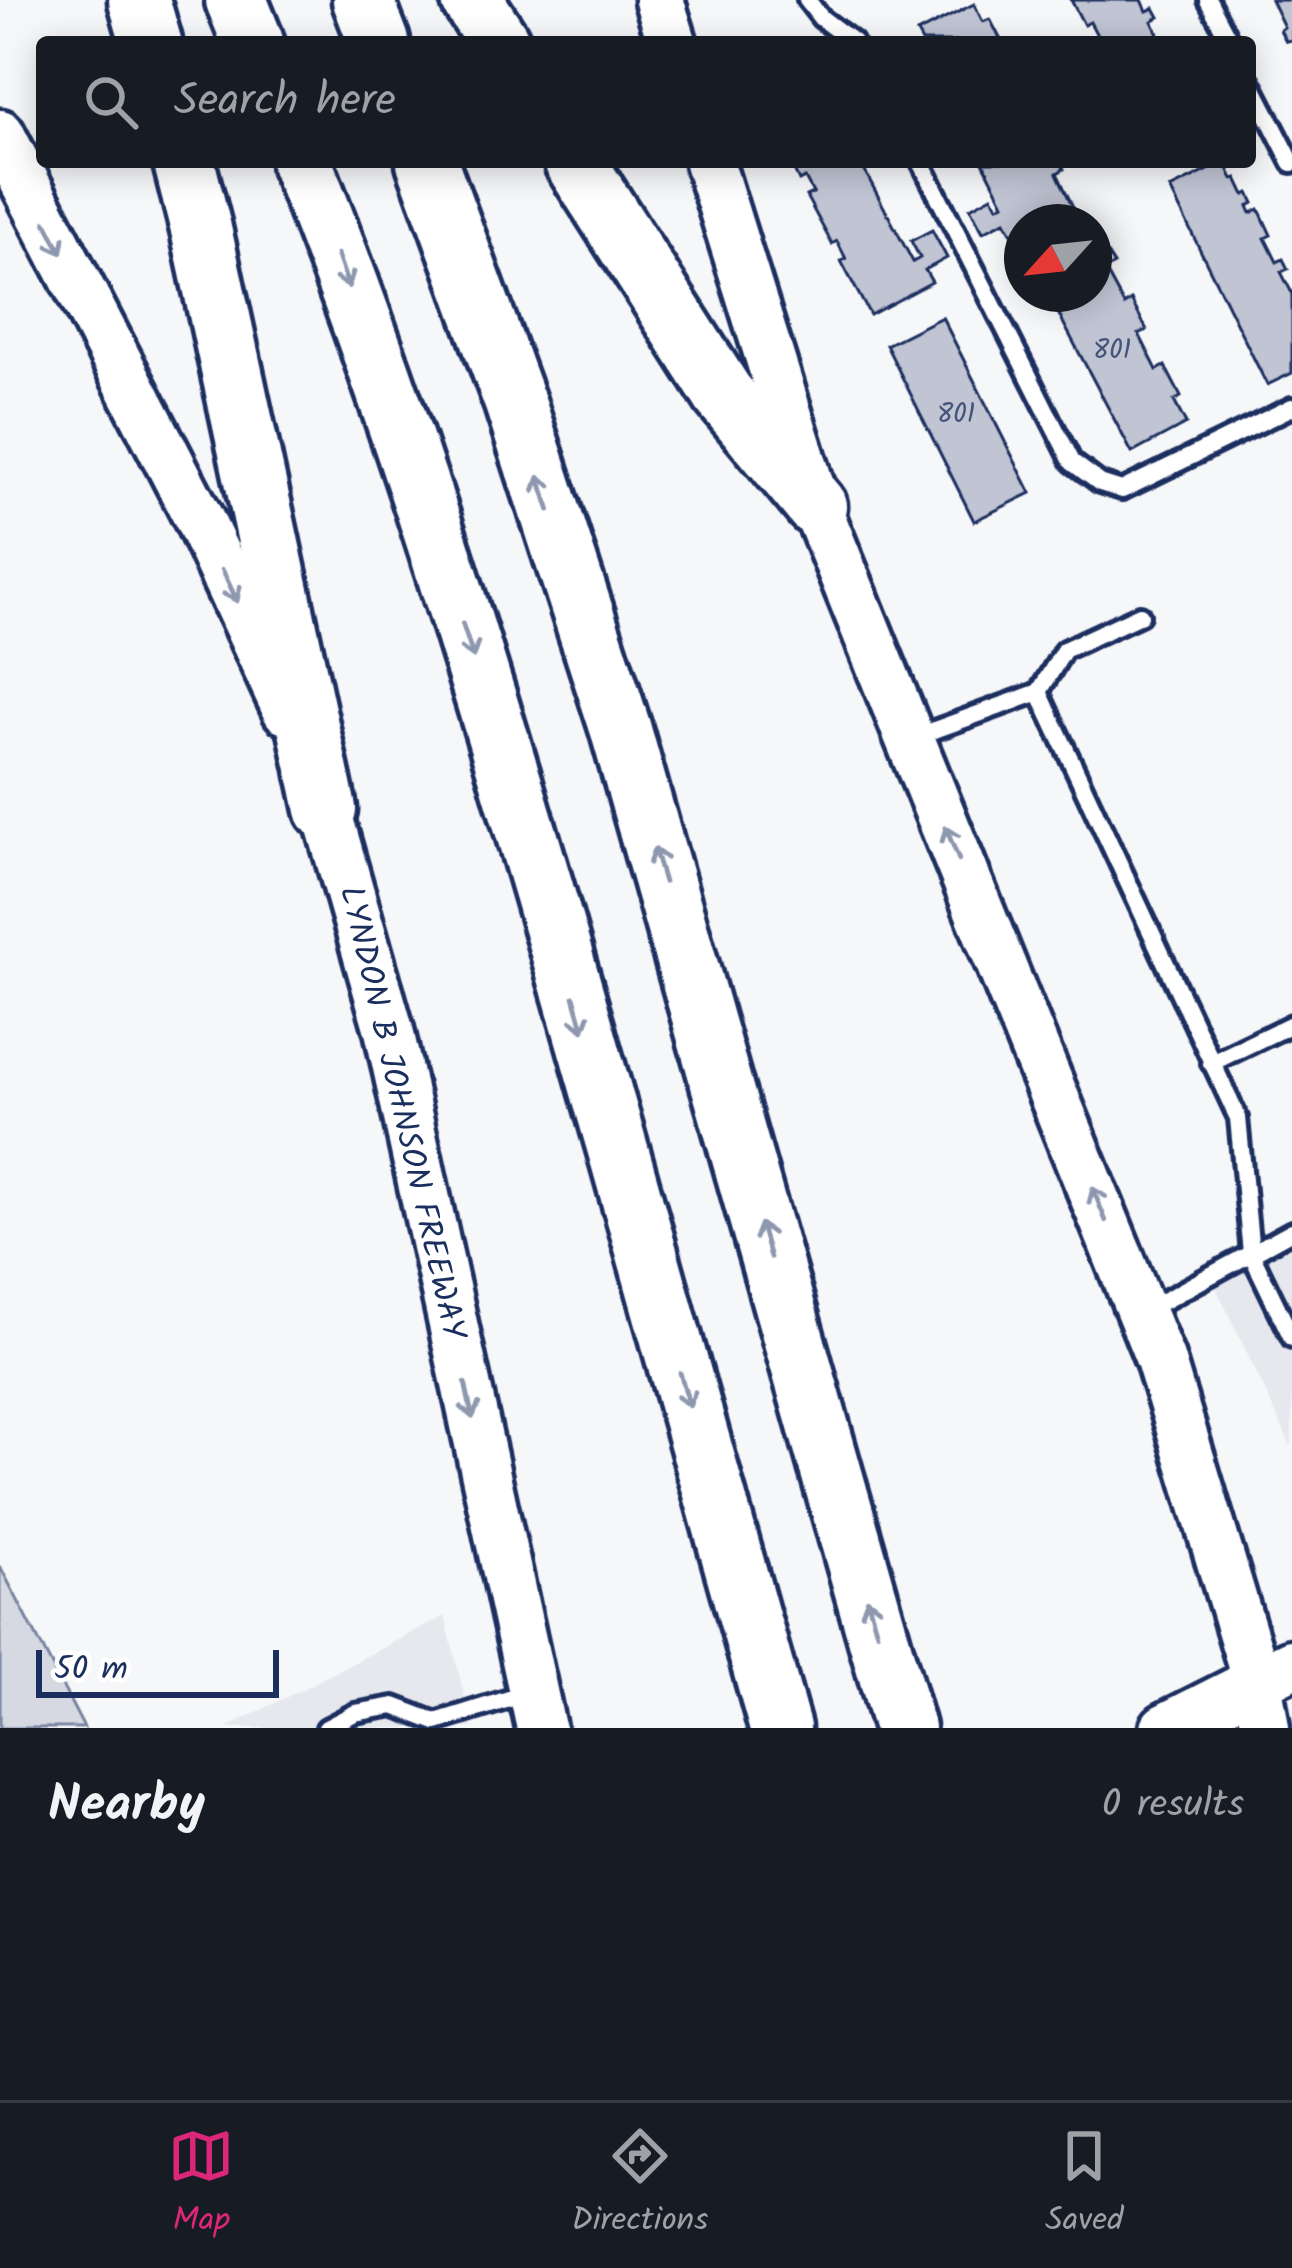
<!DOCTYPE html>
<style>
body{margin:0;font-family:Kalam,sans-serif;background:#242831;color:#f1f3f6}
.compass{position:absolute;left:1004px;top:204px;width:108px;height:108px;border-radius:50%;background:#171b24;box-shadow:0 6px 30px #0003;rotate:243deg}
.scale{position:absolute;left:36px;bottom:30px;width:243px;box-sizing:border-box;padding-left:12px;border:6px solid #1b2f5e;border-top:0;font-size:33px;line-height:42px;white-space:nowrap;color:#1b2f5e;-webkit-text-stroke:9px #fff;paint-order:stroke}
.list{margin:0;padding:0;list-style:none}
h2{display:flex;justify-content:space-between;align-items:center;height:156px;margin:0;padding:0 48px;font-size:51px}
h2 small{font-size:39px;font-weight:400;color:#9ea1a6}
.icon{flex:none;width:66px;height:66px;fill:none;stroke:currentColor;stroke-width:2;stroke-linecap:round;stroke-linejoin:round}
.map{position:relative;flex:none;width:1292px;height:1728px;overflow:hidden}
.search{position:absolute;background:#171b24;box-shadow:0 6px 30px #0003;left:36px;right:36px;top:36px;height:132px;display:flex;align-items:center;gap:30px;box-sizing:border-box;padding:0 42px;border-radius:12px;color:#9ea1a6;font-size:45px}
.sheet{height:372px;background:#171b24}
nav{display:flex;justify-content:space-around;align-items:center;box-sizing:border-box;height:168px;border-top:3px solid #363941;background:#171b24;font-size:33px;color:#9ea1a6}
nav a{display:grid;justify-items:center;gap:6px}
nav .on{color:#db2777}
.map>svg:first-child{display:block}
</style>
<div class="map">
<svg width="1292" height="1728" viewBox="0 0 1292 1728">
<rect width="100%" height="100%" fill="#f6f7f9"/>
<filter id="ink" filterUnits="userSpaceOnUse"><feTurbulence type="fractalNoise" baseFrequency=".00833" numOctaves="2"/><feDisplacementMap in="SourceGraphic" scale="24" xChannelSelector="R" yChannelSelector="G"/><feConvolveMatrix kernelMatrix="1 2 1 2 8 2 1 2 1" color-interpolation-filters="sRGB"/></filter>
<g filter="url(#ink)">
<g fill="#e6e8ee">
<polygon points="1292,1232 1292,1448 1210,1275"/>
<polygon points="445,1616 472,1728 226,1728"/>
</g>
<polygon fill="#d6d9e2" stroke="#7884a0" stroke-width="3" points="0,1566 84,1728 0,1728"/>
<g fill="#c0c4d3" stroke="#1b2f5e" stroke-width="3">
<polygon points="1071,0 1142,0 1147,11 1154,8 1159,17 1152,21 1162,42 1093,42 1099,39 1090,22 1084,25"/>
<polygon points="1271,0 1292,0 1292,40 1286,41 1280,30 1284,27"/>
<polygon points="974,4 983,22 990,19 1002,42 922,42 917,33"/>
<polygon points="790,162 860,162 913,262 920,258 911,241 932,230 947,258 925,270 932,282 870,315 841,261 846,259 837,241 832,244 806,196 813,193 805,178 799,181"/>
<polygon points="983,162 1061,162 1064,169 1057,173 1073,207 1043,222 1022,222 1022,233 1014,237 1005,221 983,232 970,208 992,196 998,206 1004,203"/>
<polygon points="1225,162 1233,179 1237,178 1245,195 1249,193 1254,203 1248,206 1251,213 1259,209 1271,235 1265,238 1277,262 1283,259 1288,269 1281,272 1292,293 1292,373 1267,385 1170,189"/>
<polygon points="1094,246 1100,258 1107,254 1114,265 1105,270 1124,305 1131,300 1147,330 1139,334 1157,370 1165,366 1181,397 1174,401 1186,424 1132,453 1048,294 1094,294"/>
<polygon points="942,317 1031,493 974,521 886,345"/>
</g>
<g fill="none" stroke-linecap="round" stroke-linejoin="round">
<defs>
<g id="lane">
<polyline points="807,0 821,18 853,42"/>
<polyline points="1208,0 1230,42"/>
<polyline points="1250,81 1292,163"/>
<polyline points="921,162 1072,462 1100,483 1122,490 1292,407"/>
<polyline points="1039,692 1064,650 1140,615"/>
<polyline points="915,737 1039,692 1238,1118 1251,1253 1292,1338"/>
<polyline points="1211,1063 1292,1024"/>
<polyline points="1145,1311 1292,1231"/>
<polyline points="326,1728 355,1713 394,1706 436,1722 531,1692"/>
</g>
<g id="secondary">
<polyline points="659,0 672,42"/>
<polyline points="0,134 200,521 287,710"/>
<polyline points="709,162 816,506 1160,1359 1257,1681 1265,1728"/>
<polyline points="312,774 326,809 389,1030 541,1728"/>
<polyline points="1165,1728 1292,1664"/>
</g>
<g id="highway">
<polyline points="139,0 151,42"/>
<polyline points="236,0 253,42"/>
<polyline points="363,0 379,42"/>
<polyline points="472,0 499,42"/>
<polyline points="184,162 201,229 326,809"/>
<path d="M301,162C396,398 472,648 544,892C625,1170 702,1449 780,1728"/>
<polyline points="427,162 515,403 620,727 904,1728"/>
<polyline points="575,162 723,394 816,506"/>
</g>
</defs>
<use href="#lane" stroke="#1b2f5e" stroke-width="26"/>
<use href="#secondary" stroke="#1b2f5e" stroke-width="57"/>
<use href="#highway" stroke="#1b2f5e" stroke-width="69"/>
<use href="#lane" stroke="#fff" stroke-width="16"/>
<use href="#secondary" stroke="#fff" stroke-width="48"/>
<use href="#highway" stroke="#fff" stroke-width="60"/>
</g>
<defs><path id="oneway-shaft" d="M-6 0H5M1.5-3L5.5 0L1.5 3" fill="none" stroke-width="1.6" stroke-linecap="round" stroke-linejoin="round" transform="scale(3)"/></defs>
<g stroke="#8d97ae">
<use href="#oneway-shaft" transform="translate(54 238) rotate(63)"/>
<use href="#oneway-shaft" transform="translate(343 271) rotate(71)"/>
<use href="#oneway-shaft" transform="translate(544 493) rotate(-108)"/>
<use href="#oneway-shaft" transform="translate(230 586) rotate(65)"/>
<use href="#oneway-shaft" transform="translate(468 641) rotate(72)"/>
<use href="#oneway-shaft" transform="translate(952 843) rotate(-112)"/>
<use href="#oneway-shaft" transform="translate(659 865) rotate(-106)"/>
<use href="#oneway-shaft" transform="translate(579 1014) rotate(74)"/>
<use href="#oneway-shaft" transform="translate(1099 1204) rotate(-112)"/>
<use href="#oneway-shaft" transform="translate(765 1240) rotate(-106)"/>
<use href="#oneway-shaft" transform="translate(685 1390) rotate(74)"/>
<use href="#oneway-shaft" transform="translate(469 1401) rotate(78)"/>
<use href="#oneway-shaft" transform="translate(872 1615) rotate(-106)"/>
</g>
</g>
<g text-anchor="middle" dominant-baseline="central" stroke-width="10" stroke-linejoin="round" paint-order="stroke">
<g font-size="27" fill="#44547b">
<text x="1112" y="350">801</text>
<text x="956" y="414">801</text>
</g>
<g font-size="33" fill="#1b2f5e" stroke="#fff">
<text transform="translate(401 1113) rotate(77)">LYNDON B JOHNSON FREEWAY</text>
</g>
</g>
</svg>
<svg class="compass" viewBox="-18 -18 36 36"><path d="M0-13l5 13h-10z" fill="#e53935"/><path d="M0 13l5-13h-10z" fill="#9ea1a6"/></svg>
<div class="scale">50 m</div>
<div class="search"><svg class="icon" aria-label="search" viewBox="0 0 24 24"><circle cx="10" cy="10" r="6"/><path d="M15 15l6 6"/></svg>Search here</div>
</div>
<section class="sheet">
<h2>Nearby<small>0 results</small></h2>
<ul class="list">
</ul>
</section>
<nav>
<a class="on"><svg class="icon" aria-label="map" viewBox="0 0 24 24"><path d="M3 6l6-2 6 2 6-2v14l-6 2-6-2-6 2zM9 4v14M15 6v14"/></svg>Map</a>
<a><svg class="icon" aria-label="directions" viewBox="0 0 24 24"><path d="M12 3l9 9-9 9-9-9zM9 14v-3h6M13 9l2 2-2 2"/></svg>Directions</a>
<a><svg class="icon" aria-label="saved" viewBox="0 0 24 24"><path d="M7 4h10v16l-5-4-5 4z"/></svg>Saved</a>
</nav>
